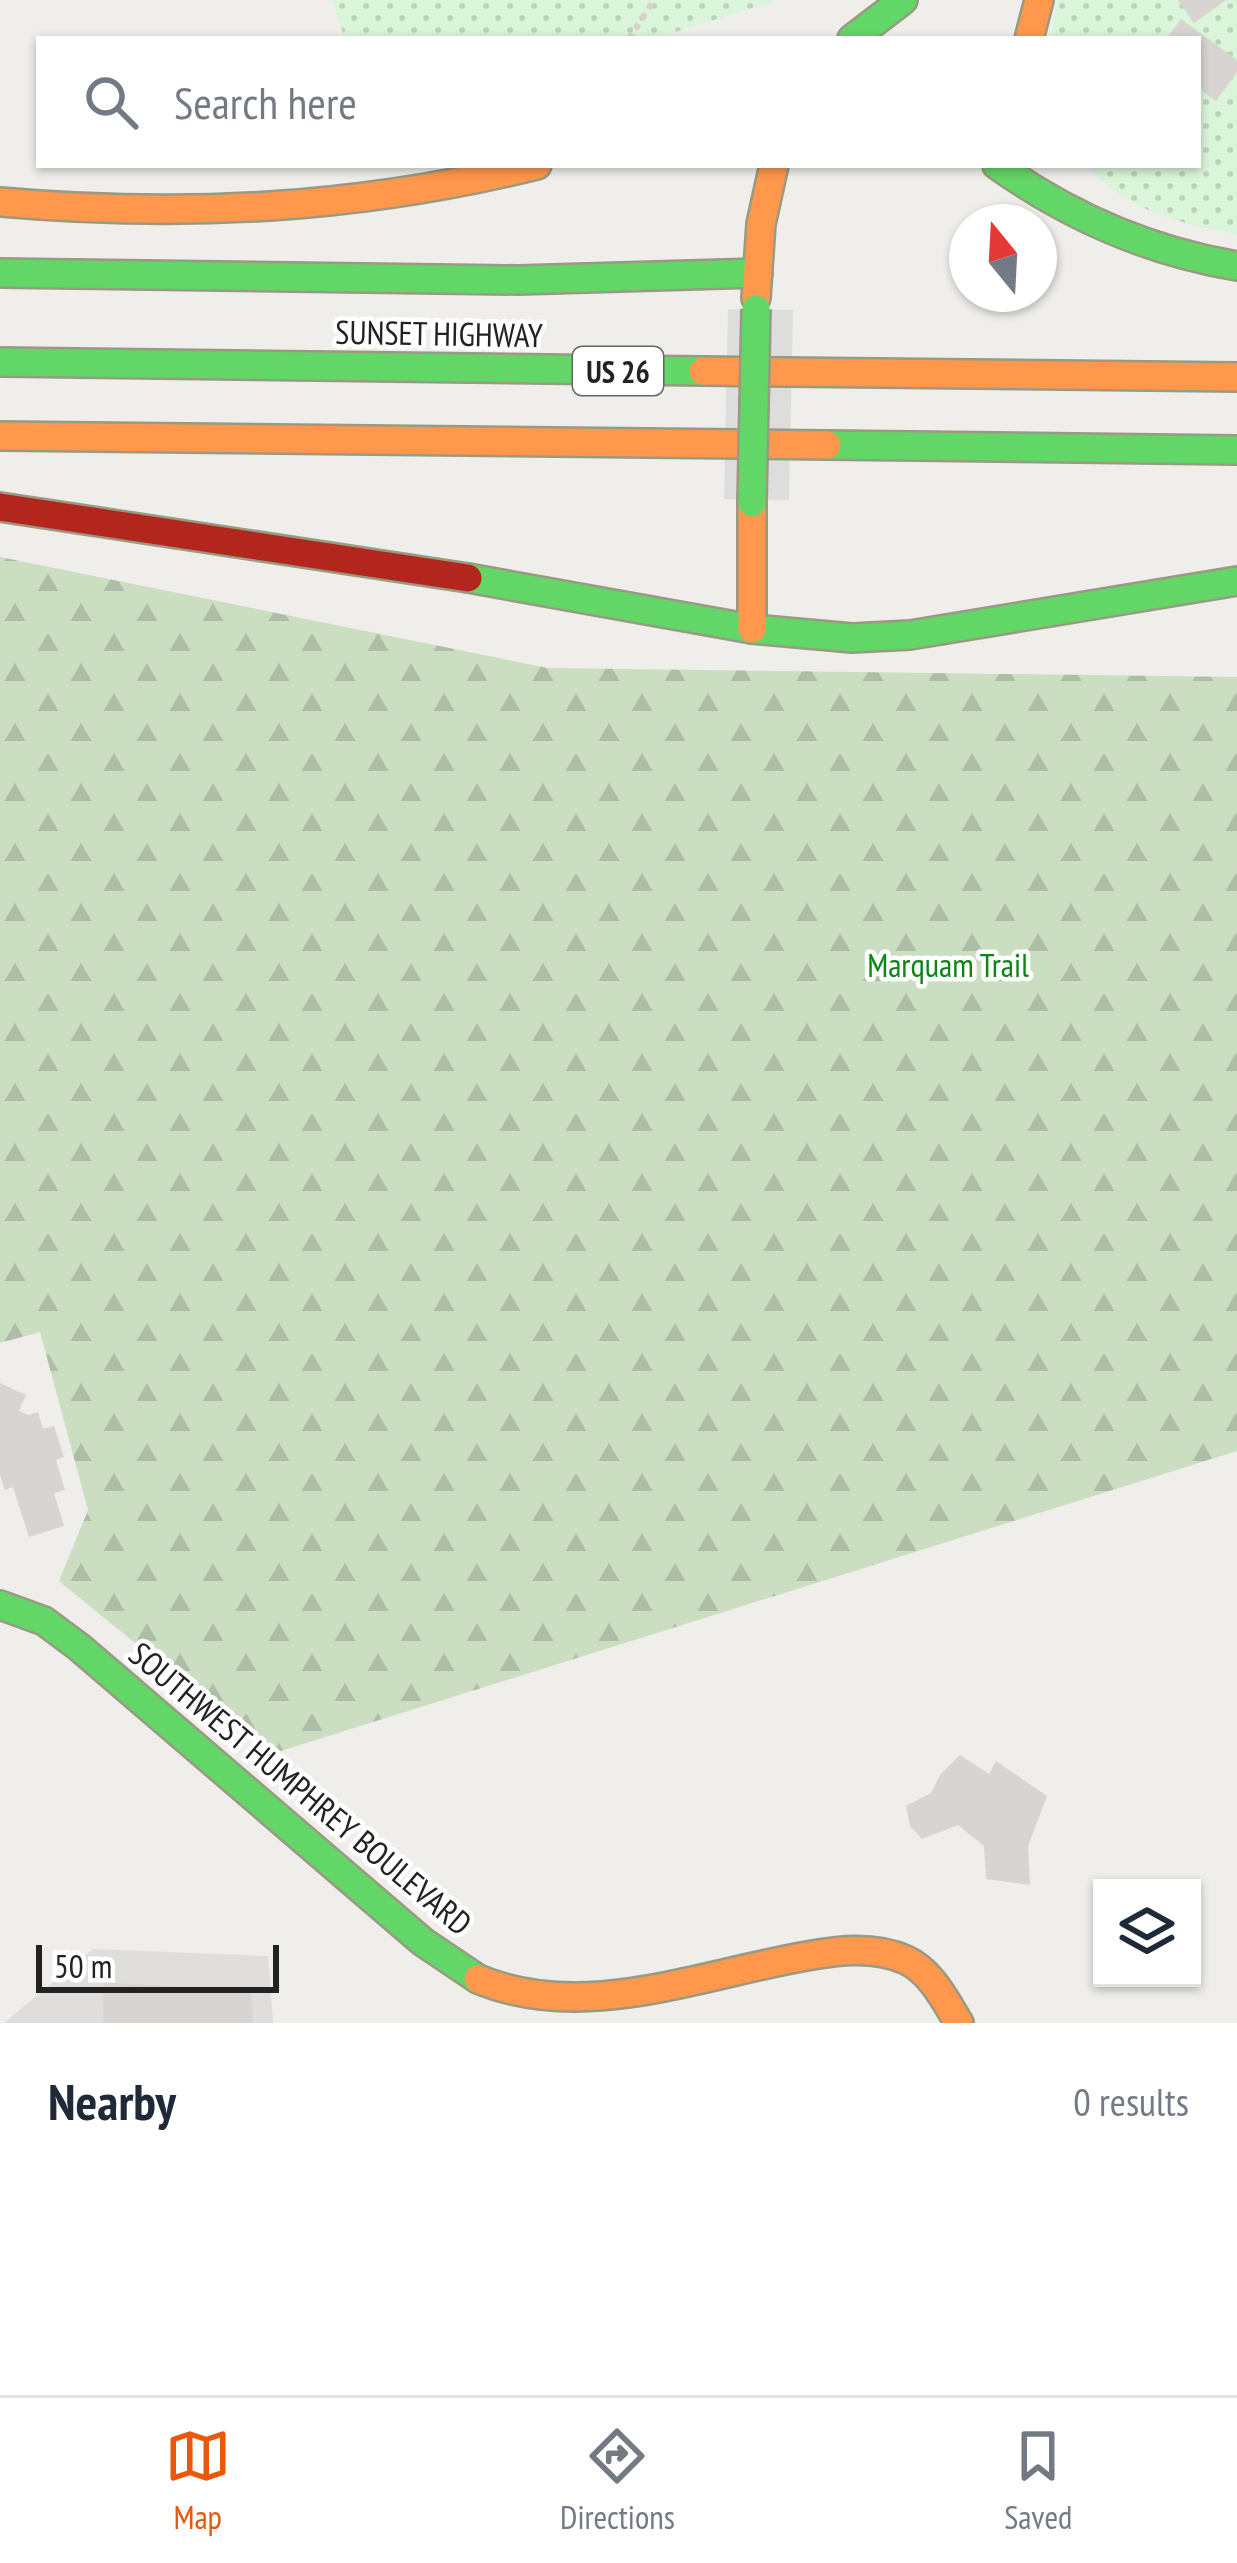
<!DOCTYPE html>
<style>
body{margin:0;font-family:"PT Sans Narrow",sans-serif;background:#f6f6f7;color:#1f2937}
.controls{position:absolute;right:36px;bottom:36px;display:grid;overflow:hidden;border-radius:0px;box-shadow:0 3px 9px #0004}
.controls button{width:108px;height:108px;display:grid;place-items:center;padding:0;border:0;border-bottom:3px solid #e0e1e3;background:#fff;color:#1f2937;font:60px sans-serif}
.compass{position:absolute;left:949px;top:204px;width:108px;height:108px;border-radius:50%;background:#fff;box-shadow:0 3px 9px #0004;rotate:342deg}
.scale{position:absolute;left:36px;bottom:30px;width:243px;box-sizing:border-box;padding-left:12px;border:6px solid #222;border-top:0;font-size:33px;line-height:42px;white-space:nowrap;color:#222;-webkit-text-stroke:9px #fff;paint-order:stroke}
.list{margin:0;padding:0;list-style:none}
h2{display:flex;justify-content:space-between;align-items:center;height:156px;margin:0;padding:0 48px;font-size:51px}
h2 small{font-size:39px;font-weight:400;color:#747a83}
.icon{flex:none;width:66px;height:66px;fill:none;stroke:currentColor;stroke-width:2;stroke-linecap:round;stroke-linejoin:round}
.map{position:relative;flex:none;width:1237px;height:2023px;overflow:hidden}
.search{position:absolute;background:#fff;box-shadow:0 3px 9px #0004;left:36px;right:36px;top:36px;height:132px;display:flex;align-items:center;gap:30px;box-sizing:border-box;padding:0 42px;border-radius:0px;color:#747a83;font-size:45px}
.sheet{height:372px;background:#fff}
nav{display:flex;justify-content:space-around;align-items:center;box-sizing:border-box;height:168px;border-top:3px solid #e0e1e3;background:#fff;font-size:33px;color:#747a83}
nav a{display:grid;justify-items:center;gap:6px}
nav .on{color:#ea580c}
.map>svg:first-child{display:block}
</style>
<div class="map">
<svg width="1237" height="2023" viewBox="0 0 1237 2023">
<defs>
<pattern id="forest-firs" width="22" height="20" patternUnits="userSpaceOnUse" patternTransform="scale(3)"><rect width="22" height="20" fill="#cbdec1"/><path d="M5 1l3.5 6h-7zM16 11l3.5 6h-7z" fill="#aebea6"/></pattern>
<pattern id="park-dots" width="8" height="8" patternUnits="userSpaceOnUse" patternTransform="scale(3)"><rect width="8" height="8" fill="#daf5da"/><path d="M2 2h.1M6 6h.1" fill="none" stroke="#bbd2bb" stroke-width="1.8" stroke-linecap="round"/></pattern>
</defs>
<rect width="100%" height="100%" fill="#f0eeeb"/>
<polygon fill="#dfdedc" points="93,1949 268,1956 273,2023 4,2023"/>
<polygon fill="url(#forest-firs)" points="0,557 548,668 1237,677 1237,1451 271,1754 59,1581 88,1510 40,1332 0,1343"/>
<g fill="url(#park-dots)">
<polygon points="332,0 778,0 653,39 345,39"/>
<path d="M1058,0H1237V234C1181,225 1125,209 1086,165H1198V39H1050Z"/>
</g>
<polygon fill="#dedddd" points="728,309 793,310 789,500 724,499"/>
<g fill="#d7d4d2">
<polygon points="1178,0 1226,0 1194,23"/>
<polygon points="1181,19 1237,60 1237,72 1216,101 1198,88 1198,39 1166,39"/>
<polygon points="0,1383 26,1395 19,1411 28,1415 38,1412 43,1429 54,1426 64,1457 56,1460 65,1490 54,1493 64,1526 29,1537 13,1487 5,1490 0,1475"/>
<polygon points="960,1755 989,1774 996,1761 1047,1796 1028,1846 1030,1885 986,1879 984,1846 958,1825 922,1839 910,1826 906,1806 931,1793 940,1775"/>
<polygon points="104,1982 251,1992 253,2023 103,2023"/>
</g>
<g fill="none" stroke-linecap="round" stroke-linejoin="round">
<defs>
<g id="fast">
<polyline points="852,39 903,0"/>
<path d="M997,165C1070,217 1148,251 1237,266"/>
<polyline points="0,273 518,280 758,273"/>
<polyline points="0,362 703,371"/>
<polyline points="827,445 1237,450"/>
<polyline points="468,578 752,629 852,638 910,635 1237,581"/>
<polyline points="0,1605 44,1621 79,1647 423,1942 478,1979"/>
</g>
<g id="slow">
<polyline points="1029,39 1039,0"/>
<path d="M0,202C183,218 358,209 537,165"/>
<polyline points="756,298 761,224 774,165"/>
<polyline points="703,371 1237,377"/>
<polyline points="0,436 827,445"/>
<polyline points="752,503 752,629"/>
<path d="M478,1979C583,2023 698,1975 807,1956C839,1950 875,1946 906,1960C931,1971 946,2002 959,2023"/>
</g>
<polyline id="jam" points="0,507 468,578"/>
</defs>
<use href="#fast" stroke="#999a82" stroke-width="32"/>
<use href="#slow" stroke="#999a82" stroke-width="32"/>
<use href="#jam" stroke="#999a82" stroke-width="32"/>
<polyline stroke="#dccecd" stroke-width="6" stroke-dasharray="6 6" stroke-linecap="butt" points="629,39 654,0"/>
<use href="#fast" stroke="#63d668" stroke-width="27"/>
<use href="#slow" stroke="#ff974d" stroke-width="27"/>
<use href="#jam" stroke="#b3261e" stroke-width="27"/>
<defs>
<polyline id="fast-bridge" points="752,503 756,309"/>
</defs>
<use href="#fast-bridge" stroke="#999a82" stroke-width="32" stroke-linecap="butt"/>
<use href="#fast-bridge" stroke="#63d668" stroke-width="27"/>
</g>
<g text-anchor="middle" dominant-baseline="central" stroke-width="9" stroke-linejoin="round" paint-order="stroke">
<rect fill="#fff" stroke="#646464" stroke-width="3" x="573" y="347" width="90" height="48" rx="9"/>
<g font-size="30" font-weight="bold" fill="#222">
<text x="618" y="371">US 26</text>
</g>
<g font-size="33" fill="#222" stroke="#fff">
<text transform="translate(439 333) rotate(1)">SUNSET HIGHWAY</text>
<text transform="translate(301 1788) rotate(40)">SOUTHWEST HUMPHREY BOULEVARD</text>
</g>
<g font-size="33" fill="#0c8416" stroke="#fff">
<text x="948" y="964">Marquam Trail</text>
</g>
</g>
</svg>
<div class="controls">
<button><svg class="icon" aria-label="layers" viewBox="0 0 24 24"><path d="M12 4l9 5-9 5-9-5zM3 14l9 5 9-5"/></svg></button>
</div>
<svg class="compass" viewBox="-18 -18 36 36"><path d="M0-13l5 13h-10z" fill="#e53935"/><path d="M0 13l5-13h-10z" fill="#747a83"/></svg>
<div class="scale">50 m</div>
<div class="search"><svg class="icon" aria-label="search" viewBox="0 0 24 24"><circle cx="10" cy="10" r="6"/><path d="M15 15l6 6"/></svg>Search here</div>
</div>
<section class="sheet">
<h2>Nearby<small>0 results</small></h2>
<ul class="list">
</ul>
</section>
<nav>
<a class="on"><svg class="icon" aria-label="map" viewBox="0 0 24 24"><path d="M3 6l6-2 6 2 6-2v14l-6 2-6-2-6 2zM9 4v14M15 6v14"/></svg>Map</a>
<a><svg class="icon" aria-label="directions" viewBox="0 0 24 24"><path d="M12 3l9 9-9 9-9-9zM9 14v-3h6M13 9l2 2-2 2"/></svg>Directions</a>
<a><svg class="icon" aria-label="saved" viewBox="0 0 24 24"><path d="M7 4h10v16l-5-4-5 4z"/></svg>Saved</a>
</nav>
